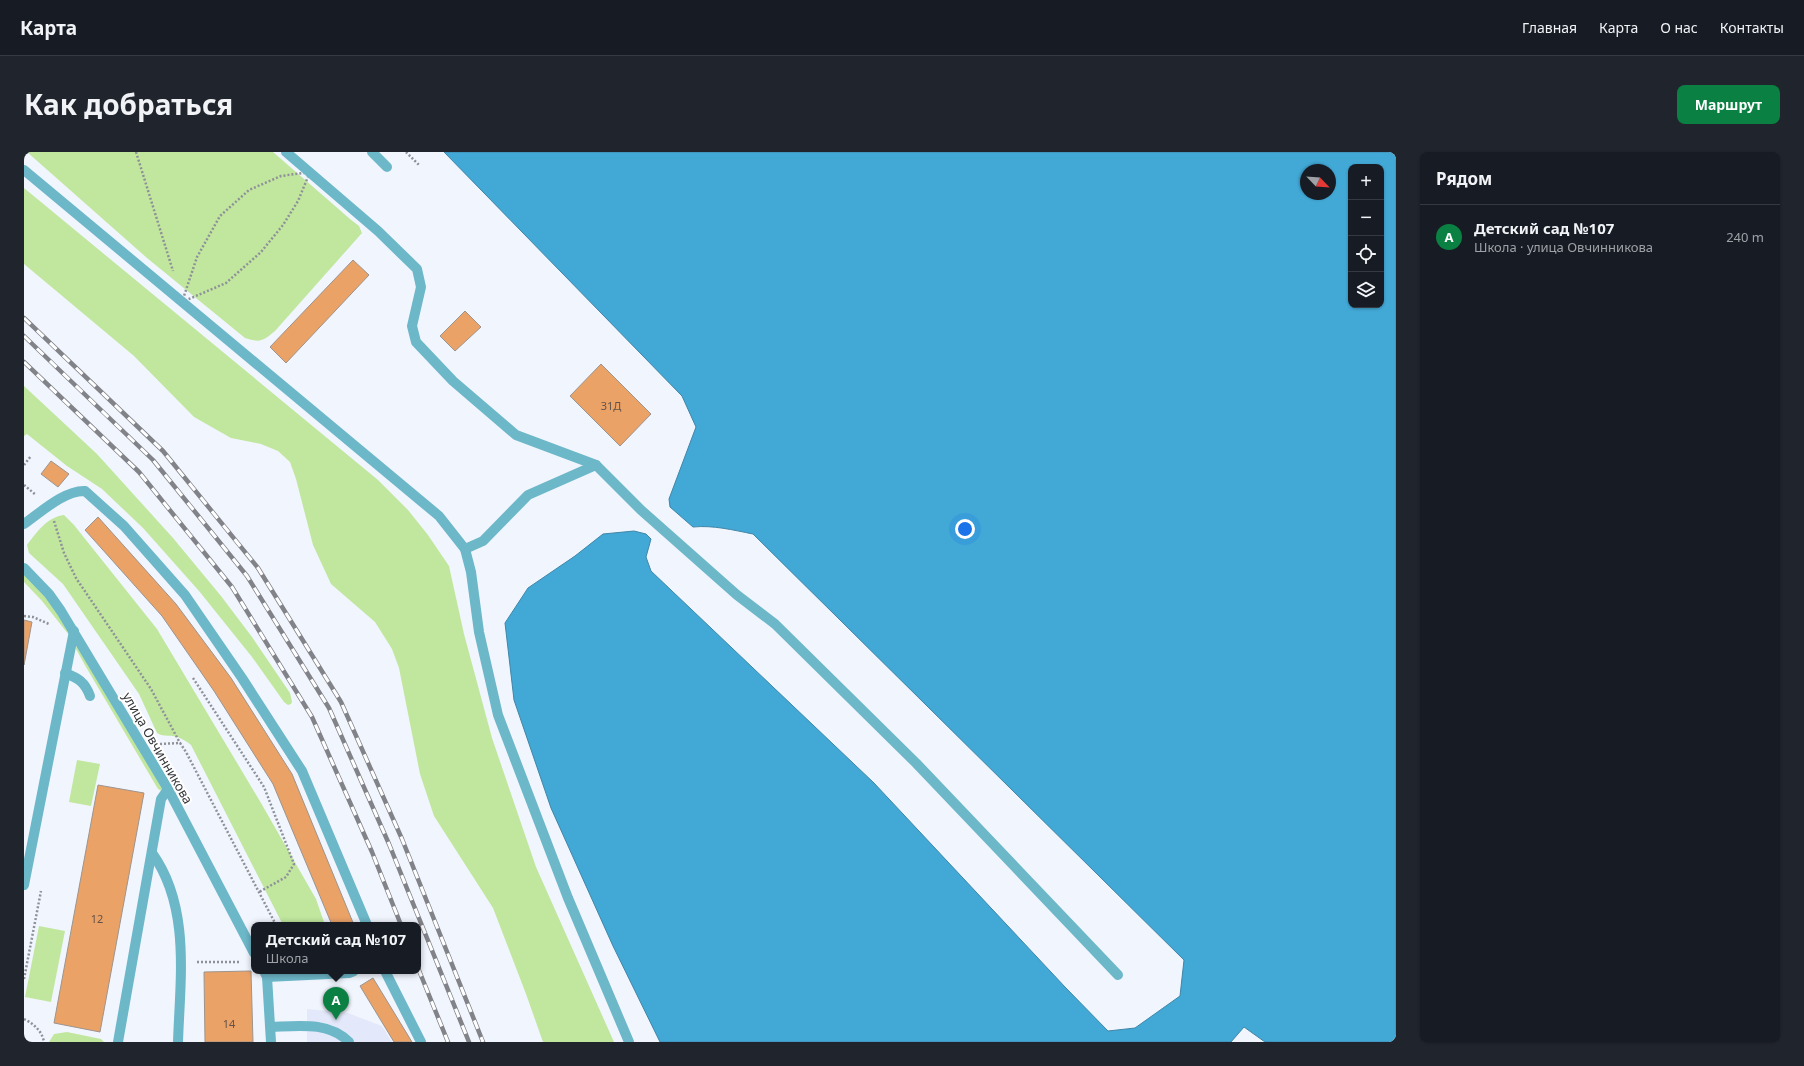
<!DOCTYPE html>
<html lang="ru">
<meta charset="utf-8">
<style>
body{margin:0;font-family:"Noto Sans",sans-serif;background:#20242c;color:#f1f3f6}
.controls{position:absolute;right:12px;top:12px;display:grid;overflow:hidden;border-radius:8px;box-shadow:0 1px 3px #0004}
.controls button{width:36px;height:36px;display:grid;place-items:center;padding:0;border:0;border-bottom:1px solid #363941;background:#171b24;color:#f1f3f6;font:20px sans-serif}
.compass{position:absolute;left:1276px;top:12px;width:36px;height:36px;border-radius:50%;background:#171b24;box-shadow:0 1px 3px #0004;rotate:115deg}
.you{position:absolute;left:941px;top:377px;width:14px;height:14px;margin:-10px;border:3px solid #fff;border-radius:50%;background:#1a73e8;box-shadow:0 0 0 6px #1a73e833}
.badge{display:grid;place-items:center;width:26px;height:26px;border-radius:50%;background:#0b8043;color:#fff;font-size:13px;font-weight:700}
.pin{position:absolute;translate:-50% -33px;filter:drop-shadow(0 1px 2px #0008)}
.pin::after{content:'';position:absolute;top:21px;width:14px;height:12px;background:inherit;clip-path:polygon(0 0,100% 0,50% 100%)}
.popup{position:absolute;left:227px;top:770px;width:170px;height:52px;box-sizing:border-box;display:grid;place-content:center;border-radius:8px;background:#171b24;filter:drop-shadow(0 1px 3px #0005);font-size:13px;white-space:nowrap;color:#9ea1a6}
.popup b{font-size:15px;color:#f1f3f6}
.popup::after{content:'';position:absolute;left:50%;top:100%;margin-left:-8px;border:8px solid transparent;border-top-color:#171b24}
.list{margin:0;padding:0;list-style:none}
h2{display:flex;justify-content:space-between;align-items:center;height:52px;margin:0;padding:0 16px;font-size:17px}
h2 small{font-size:13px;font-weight:400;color:#9ea1a6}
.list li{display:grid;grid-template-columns:26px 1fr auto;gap:12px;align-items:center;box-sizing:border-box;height:64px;padding:0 16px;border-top:1px solid #363941}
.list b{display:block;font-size:15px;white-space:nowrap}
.list p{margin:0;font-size:13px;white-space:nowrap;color:#9ea1a6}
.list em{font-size:13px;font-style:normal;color:#9ea1a6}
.icon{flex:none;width:22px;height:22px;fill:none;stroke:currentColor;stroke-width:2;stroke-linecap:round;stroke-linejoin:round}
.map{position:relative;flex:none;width:1372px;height:890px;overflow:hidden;border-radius:8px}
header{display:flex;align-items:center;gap:24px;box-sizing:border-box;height:56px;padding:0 20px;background:#171b24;border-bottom:1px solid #363941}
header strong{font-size:19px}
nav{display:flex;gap:22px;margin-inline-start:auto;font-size:14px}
.intro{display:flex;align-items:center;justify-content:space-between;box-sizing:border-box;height:96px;padding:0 24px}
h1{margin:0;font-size:28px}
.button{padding:10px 18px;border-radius:8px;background:#0b8043;color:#fff;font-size:14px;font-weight:700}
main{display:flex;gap:24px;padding:0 24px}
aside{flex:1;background:#171b24;border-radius:8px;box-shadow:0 1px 3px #0004}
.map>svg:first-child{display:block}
</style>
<header>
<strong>Карта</strong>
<nav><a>Главная</a><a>Карта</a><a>О нас</a><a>Контакты</a></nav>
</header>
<div class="intro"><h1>Как добраться</h1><a class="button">Маршрут</a></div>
<main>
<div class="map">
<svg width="1372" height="890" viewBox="0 0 1372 890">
<rect width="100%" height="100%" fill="#f1f5fe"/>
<polygon fill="#e3e9fa" points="283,857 324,861 358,874 368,890 283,890"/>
<g fill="#c1e79e">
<path d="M3,0H249L326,67L335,74L338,81L251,179C239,189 236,191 221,186L123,106Z"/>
<polygon points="0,36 354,328 384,358 404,383 425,414 440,482 468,586 512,715 590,890 519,890 502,842 469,756 410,664 396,622 375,516 368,497 351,470 307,432 289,393 272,327 266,310 254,299 237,292 207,286 170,265 110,204 0,112"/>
<polygon points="0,234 73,302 149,386 197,444 228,485 266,541 268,550 267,552 264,553 260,550 228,505 175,439 119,376 78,337 43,314 3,282 0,284"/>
<path d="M40,363L50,373L133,477L237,651L292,747L301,773H259L167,593C162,589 156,585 149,584C143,583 139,585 133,581L115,542L39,432L5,401L3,393C13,380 23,365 40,363Z"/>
<polygon points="0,422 22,445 47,480 45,483 18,449 0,430"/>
<polygon points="53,492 138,635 138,639 134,637 62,515 52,497"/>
<polygon points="53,608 76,612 67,654 45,650"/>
<polygon points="15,774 41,779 27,850 1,845"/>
<polygon points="43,880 77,887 80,890 25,890 30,882"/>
</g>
<path fill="#42a8d6" stroke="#3f86a8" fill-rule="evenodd" d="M420,0H1372V890H1241L1220,875L1207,890H636L589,794L527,656L490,548L481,471L504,436L551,404L579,382L610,379L622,382L627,387L622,405L627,419L850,631L1041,835L1084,879L1111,876L1156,844L1160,808L729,382C709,378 689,373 669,375L646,355L645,347L672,275L658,244ZM1327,15H1357V153H1327ZM1282,18H1306V42H1282Z"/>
<g fill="#eba267" stroke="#9c948e">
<polygon points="329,108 345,123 262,211 246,195"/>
<polygon points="441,159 457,175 431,199 416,184"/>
<polygon points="577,212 627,262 596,294 546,244"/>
<polygon points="27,309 45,322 34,335 17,322"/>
<polygon points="74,365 152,452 207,526 268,622 330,773 308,773 249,632 190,539 138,464 61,378"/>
<polygon points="0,468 8,470 0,513"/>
<polygon points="74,633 120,641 76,880 30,871"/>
<polygon points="227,819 229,890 181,890 180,820"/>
<polygon points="349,826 388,890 370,890 336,834"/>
</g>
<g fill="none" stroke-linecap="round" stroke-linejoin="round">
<g stroke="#8f9198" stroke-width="2.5" stroke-dasharray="2 2" stroke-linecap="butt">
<polyline points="112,0 149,119"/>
<polyline points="382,0 396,14"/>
<polygon points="286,20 274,49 259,73 237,100 202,131 158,150 173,105 196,64 225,38 257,24"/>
<polyline points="0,313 7,304"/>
<polyline points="0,333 12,343"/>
<polyline points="30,369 40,401 52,426 127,537 156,591"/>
<polyline points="0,464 9,465 25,472"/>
<polyline points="169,526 240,635 270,712 262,725 235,740"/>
<polyline points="136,592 156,591 162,600 252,773"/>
<polyline points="173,810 216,810"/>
<polyline points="0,827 17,739"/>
<path d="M0,867C10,872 18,879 20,890"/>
</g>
<g stroke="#6cb7c8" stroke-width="10">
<polyline points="262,0 354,79 393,117 397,135 388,174 392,190 429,229 492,283 572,313 617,358 713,443 751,472 892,611 1094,823"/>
<polyline points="348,0 363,15"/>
<polyline points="0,18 415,364 441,397 447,420 455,480 474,563 544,746 605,890"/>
<path d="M0,372C17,360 41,338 61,339L100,374L161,443L218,526L278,619L343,773"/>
<polyline points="441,397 459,389 504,343 572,313"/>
<polyline points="0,416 25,442 37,459 144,637 230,801"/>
<path d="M41,521C54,526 61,530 66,544"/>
<path d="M128,701C167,755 156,828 154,890"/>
<polyline points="0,733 50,479"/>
<polyline points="240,819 243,825 247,890"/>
<polyline points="361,819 397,890"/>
<polyline points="243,825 325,821 330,819"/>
<path d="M247,875C273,874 305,869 325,890"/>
<polyline points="94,890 137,647 144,637"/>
</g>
<defs>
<g id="rail">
<polyline points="0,166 139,299 234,416 317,550 378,687 459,890"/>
<polyline points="0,184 129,308 223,424 305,556 365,692 445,890"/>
<polyline points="0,210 115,320 208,435 288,565 348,700 377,773"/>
<polyline points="394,816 424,890"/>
</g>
</defs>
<use href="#rail" stroke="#818389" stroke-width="4.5"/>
<use href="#rail" stroke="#fff" stroke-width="3" stroke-dasharray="9" stroke-linecap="butt"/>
</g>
<g text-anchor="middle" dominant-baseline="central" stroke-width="4" stroke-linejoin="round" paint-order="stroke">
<g font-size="11" fill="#645247">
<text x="587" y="253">31Д</text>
<text x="73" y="766">12</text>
<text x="205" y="871">14</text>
</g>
<g font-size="13" fill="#37383c" stroke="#fff">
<text transform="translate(134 596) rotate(60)">улица Овчинникова</text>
</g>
</g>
</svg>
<div class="controls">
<button>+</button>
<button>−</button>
<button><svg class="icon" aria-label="locate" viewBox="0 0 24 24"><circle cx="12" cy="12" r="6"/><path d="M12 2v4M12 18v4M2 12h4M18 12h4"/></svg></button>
<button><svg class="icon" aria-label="layers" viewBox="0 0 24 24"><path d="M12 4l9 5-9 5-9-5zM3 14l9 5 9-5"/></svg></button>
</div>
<svg class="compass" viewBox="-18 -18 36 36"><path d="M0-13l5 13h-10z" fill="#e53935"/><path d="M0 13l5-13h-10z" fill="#9ea1a6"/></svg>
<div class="you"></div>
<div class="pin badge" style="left:312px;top:868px">A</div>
<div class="popup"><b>Детский сад №107</b>Школа</div>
</div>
<aside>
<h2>Рядом<small></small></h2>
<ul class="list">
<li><span class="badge">A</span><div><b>Детский сад №107</b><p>Школа · улица Овчинникова</p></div><em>240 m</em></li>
</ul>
</aside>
</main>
